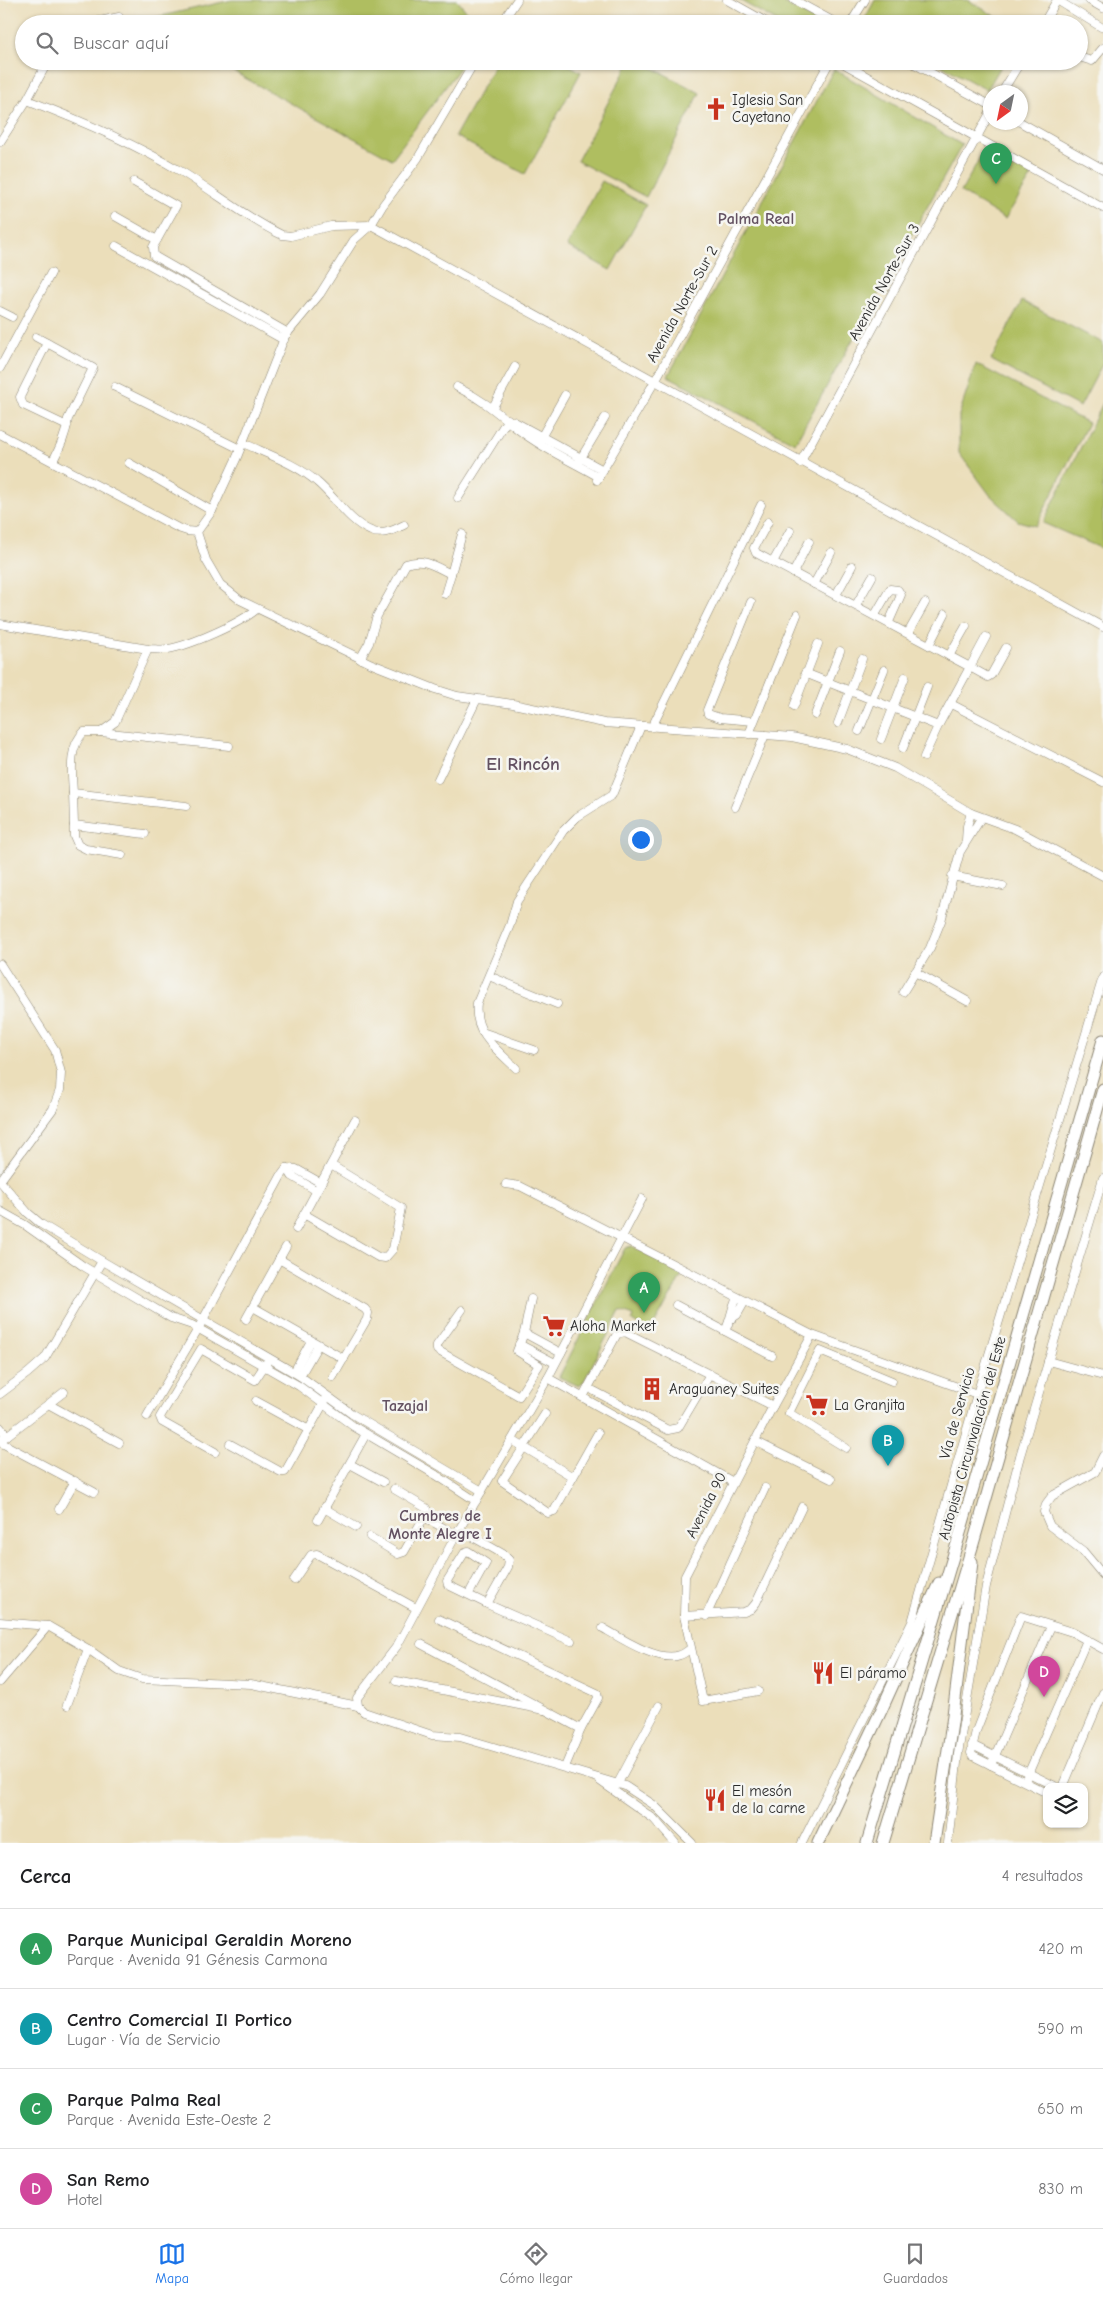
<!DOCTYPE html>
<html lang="es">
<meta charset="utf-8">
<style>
body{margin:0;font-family:"Comic Neue",sans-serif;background:#f2f2f2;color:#202124}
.controls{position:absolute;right:15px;bottom:15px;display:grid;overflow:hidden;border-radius:10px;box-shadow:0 1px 4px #0004}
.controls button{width:45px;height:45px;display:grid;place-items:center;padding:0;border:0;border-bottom:1px solid #e0e0e0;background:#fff;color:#202124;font:25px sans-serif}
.compass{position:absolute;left:983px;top:85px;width:45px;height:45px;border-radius:50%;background:#fff;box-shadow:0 1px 4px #0004;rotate:213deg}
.you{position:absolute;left:640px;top:839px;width:18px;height:18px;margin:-12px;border:4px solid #fff;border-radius:50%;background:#1a73e8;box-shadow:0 0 0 8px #1a73e833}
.badge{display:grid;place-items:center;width:32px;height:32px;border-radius:50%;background:#1a73e8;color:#fff;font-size:16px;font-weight:700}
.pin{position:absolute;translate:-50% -41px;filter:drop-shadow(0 1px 2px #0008)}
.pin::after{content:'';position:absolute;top:26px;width:18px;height:15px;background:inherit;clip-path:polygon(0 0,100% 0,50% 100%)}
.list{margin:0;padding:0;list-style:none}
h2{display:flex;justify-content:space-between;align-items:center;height:65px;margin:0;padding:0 20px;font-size:21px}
h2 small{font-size:16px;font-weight:400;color:#757577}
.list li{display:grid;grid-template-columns:32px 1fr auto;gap:15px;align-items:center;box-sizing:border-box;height:80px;padding:0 20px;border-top:1px solid #e0e0e0}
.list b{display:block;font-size:19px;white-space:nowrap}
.list p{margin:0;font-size:16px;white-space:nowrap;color:#757577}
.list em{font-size:16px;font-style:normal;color:#757577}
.icon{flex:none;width:28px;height:28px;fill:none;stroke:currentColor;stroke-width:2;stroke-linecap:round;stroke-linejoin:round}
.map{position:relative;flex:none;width:1103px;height:1843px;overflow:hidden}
.search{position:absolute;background:#fff;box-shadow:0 1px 4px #0004;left:15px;right:15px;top:15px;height:55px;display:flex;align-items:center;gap:12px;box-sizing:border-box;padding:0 18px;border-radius:28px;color:#757577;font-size:19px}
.sheet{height:385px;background:#fff}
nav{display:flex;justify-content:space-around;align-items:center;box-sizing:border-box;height:70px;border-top:1px solid #e0e0e0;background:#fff;font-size:14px;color:#757577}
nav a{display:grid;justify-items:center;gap:2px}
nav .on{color:#1a73e8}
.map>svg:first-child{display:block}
</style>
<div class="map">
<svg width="1103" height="1843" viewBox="0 0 1103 1843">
<rect width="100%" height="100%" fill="#f6f6f2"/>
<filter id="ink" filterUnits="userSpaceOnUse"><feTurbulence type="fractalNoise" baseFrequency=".02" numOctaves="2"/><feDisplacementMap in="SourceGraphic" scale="10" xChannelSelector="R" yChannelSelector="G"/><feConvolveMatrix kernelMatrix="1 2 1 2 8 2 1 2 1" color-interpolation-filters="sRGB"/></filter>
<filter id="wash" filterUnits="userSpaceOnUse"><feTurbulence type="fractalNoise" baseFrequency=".0096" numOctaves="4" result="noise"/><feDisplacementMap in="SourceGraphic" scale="20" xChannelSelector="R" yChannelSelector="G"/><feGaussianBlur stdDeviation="1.12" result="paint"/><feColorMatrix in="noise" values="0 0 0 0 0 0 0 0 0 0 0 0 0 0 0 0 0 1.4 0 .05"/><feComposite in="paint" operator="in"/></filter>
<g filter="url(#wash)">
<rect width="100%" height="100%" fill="#ebdeba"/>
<g fill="#afbe61" stroke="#6d7446">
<polygon points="232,0 457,0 477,24 145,24 139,21"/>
<polygon points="739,0 779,0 821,24 782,24"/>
<polygon points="875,0 968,0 1008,24 862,24"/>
<polygon points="214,61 465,61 392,159"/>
<polygon points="497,61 562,61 581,72 525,174 455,136"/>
<polygon points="630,61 640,61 700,93 646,197 577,161"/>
<polygon points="933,61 1004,61 987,90"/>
<polygon points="834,69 962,145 795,443 668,376"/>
<polygon points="985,148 1032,176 1005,219 961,192"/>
<polygon points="602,181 646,205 610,270 567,246"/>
<polygon points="1022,301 1103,343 1103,363 1080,407 991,360"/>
<polygon points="976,364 1088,423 1036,526 1018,521 990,495 959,453 959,415"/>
<polygon points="1103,403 1103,549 1043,523"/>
<polygon points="632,1246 683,1274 650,1332 632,1321 634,1316 620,1311 583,1383 579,1386 559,1377 625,1248"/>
</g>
</g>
<g filter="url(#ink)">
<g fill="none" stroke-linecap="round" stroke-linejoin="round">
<defs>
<g id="minor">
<polyline points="727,0 770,24"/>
<polyline points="794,0 838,24"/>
<polyline points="1057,0 1101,27"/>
<polyline points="1089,0 1103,8"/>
<polyline points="85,24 119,17"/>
<polyline points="501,24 517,0"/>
<polyline points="850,24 865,0"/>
<polyline points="1043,24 1057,0"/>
<polyline points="1079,57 1092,61 1103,48"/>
<polyline points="475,61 418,158 383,205 371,225 354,240 320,294 285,336 237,457 212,511 197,532 206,560 220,584 240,600 372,664 435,689 457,696 513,704 604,723 792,737 847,749 895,768 971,813 1015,829 1103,876"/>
<polyline points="839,61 1103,208"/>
<polyline points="909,61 990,105"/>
<polyline points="1002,92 1021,61"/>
<polyline points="27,100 48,61"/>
<polyline points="1020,122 1103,169"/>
<path d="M0,142L27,100C80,120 133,143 182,172C215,192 246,218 282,235L291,236L331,226L371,225L1103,627"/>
<polyline points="134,182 176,206 153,247 154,256 288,333"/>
<polyline points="115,216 157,240"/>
<polyline points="116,246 284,340"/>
<polyline points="0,311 12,317"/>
<polyline points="36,337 47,343"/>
<polyline points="0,368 51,273"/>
<polyline points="115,387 240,449"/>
<path d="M457,387C480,398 496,411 515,427C540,447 571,461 599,477"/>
<polyline points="493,407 515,367"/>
<polyline points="513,421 603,470"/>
<polyline points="0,434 178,528 187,531 197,532"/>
<polyline points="539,441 565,395"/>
<path d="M243,443C267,454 297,464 317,482C335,497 349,522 371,531C382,536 394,530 404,525"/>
<path d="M53,461C60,447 66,435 68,419L93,368L47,343L20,397L23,405L67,426"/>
<polyline points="129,463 212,511"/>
<polyline points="578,463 605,418"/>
<polyline points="800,463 990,113"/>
<polyline points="597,480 655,381 830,61"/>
<polyline points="458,498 508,419"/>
<polyline points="768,522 754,548 756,553 970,667 938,726 805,673"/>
<polyline points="773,562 790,531"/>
<polyline points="793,573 809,542"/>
<polyline points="814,584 831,553"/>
<polyline points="445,594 451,574"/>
<polyline points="836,595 852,566"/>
<polyline points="751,602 707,710 708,714 720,718 753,721"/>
<polyline points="856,605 872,577"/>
<polyline points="875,615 890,589 898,590 901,595 889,622"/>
<path d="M0,624L148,649C155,649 162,650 168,649C191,645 239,624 257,609"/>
<polyline points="908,633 925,603"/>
<polyline points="986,637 970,667 988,677 991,675 1006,648"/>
<polyline points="929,645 945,614"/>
<path d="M148,649L115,722L101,732H84C68,747 72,773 73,793L186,806"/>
<polyline points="949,656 966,626"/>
<path d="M360,659L369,643L377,616L406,564C424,557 436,567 451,574L462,534"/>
<polyline points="951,704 1103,782"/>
<polyline points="794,706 818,644"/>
<polyline points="815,715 840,651"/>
<polyline points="838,723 862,659"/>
<polyline points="652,727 761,505"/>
<polyline points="859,731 884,670"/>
<polyline points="101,732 229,746"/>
<polyline points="749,734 797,615"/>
<polyline points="881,739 905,677"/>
<polyline points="903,748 927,687"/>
<polyline points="924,757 938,726"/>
<polyline points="438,779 477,699"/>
<polyline points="73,793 74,825 145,834"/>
<polyline points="735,807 765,735"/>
<polyline points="74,825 74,836 78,845 86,849 122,855"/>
<polyline points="966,840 967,826 971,813"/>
<polyline points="952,876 1003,886"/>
<polyline points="0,964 55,1050 61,1073 60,1090 53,1109 0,1181"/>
<polyline points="915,972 967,1001"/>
<polyline points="489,976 557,1004"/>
<polyline points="903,992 930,948 941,921 960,852 981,818"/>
<polyline points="482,1032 534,1050"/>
<path d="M516,1068C497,1050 473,1033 477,1003L510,925L517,901L563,831L577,817L612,795L641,726"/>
<polyline points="287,1168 292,1176 317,1191"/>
<polyline points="287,1168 296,1169 321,1183"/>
<polyline points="0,1181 28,1213 41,1224 102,1261 300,1376 352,1414 482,1491"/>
<polyline points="506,1184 520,1186 812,1335 977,1394"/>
<polyline points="0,1211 25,1225 83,1266 120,1288 171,1318 192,1325 299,1386 353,1426 436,1475 476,1501"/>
<polyline points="304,1214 378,1257 385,1258 393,1249 401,1208 331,1165"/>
<polyline points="296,1229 355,1120"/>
<polyline points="279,1259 365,1309 368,1313 367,1319 333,1377"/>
<polyline points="676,1305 772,1356"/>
<polyline points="253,1307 344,1359"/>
<polyline points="462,1310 437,1345 437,1350 519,1396 539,1365 517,1351 524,1333 531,1299"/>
<polyline points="246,1319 286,1247"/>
<polyline points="731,1319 737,1315 745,1301"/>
<path d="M725,1331C731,1320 731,1309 737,1297"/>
<polyline points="524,1333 561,1353"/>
<polyline points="519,1344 555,1363"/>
<polyline points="1048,1361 1103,1376"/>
<polyline points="294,1372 311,1341"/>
<polyline points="300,1376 318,1345"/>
<polyline points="548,1378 733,1482"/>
<polyline points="594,1391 668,1430 678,1428 710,1374"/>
<polyline points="0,1394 28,1373 45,1358 102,1261"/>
<polyline points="583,1397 617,1334 625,1332 773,1406"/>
<polyline points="256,1401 309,1430"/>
<polyline points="50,1405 119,1443"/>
<polyline points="545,1414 502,1481 548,1513 554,1511 598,1433"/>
<polyline points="147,1416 198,1329 281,1176 287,1168"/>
<polyline points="0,1427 7,1436"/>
<polyline points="512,1440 573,1477"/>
<polyline points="0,1441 64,1392"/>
<polyline points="755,1441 831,1479"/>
<polyline points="0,1442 94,1492"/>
<polyline points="230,1444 281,1472 285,1472 326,1399"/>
<polyline points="846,1448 789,1413 820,1351 892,1381"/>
<polyline points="215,1452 162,1422 160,1417 201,1349 255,1380 267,1362"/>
<polyline points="1103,1456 1095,1472 1052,1496 1046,1504 1044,1512 1050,1526 1083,1551 1103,1575"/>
<polyline points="350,1464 383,1482"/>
<polyline points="324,1508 356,1527"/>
<polyline points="59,1509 75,1481"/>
<polyline points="424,1517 456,1535"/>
<polyline points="318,1520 366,1434"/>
<polyline points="459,1529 503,1554 509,1560 508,1567 487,1604 571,1641"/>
<polyline points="370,1537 398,1554 404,1552 427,1512 426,1508 394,1489"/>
<polyline points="294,1580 311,1555 317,1554 416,1608"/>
<polyline points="471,1590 486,1563 468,1551 465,1552 447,1581 448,1585 487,1604"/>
<polyline points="684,1616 744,1612 751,1609 756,1603 802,1507"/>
<polyline points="706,1616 765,1488"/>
<polyline points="439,1619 597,1693 598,1698 581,1729"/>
<polyline points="0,1622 48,1626 88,1649 119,1671 142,1679 251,1684 358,1706 364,1712 432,1735 460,1737 625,1786 654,1805 692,1843"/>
<path d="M603,1628C622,1639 659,1663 680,1655C684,1654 687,1651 690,1649"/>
<polyline points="421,1644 581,1729 565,1767"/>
<polyline points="396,1681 544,1710"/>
<polyline points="0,1682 48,1626"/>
<polyline points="758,1691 703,1701 684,1616 685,1576 773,1406 812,1335"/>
<polyline points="67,1705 88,1649"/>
<polyline points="358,1706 357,1698 397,1646 456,1535 548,1378 642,1199"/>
<polyline points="972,1745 1057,1787"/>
<polyline points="991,1765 1051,1626"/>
<polyline points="600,1781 654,1819 675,1843"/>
<polyline points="1025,1781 1087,1640"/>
<polyline points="617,1785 659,1706"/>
<polyline points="1063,1787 1103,1693"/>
<polyline points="1047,1793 973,1756 971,1753 976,1731 1021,1616 1072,1632 1103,1649"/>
<polyline points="802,1843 912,1622 977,1394 1103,977"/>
<polyline points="948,1843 958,1754 986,1586 1020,1456 1103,1178"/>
</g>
<g id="highway">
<polyline points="818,1843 881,1711 939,1583"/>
<polyline points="867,1843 958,1540 1103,1040"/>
<polyline points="883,1843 973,1544 1103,1089"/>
<polyline points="934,1843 952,1723 972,1562"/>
</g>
</defs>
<use href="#minor" stroke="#8b8472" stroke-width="9"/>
<use href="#highway" stroke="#8b8472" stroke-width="13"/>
<use href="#minor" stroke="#fff" stroke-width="8"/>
<use href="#highway" stroke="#fff" stroke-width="11"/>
</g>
</g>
<defs>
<symbol id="church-bare" viewBox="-9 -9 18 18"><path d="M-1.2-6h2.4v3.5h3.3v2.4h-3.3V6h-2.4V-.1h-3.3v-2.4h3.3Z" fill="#c8321e" stroke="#f6f6f2" stroke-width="2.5" paint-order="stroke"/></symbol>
<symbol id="supermarket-bare" viewBox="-9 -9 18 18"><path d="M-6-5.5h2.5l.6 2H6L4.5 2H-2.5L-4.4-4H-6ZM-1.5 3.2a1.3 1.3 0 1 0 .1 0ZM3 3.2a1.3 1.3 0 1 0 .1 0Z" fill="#c8321e" stroke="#f6f6f2" stroke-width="2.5" paint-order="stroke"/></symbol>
<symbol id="building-bare" viewBox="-9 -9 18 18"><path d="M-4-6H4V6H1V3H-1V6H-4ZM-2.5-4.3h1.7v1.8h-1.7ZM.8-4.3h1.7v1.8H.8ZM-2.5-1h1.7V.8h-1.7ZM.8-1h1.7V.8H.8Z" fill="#c8321e" stroke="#f6f6f2" stroke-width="2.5" paint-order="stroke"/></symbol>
<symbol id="restaurant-bare" viewBox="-9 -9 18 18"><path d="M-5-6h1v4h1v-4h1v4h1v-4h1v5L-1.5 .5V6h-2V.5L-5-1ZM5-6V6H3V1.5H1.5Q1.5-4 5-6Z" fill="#c8321e" stroke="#f6f6f2" stroke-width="2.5" paint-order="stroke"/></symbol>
</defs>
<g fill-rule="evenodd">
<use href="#church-bare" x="700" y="93" width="32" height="32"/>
<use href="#supermarket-bare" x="538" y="1310" width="32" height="32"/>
<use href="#building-bare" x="636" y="1373" width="32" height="32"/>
<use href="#supermarket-bare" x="801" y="1389" width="32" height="32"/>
<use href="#restaurant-bare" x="807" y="1657" width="32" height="32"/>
<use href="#restaurant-bare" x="699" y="1784" width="32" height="32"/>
</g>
<g text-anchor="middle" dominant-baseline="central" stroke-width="5" stroke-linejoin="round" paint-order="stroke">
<g font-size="15" fill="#2b2b2b" stroke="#f6f6f2" text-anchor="start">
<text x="732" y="100">Iglesia San<tspan x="732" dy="17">Cayetano</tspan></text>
<text x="570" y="1326">Aloha Market</text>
<text x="669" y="1389">Araguaney Suites</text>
<text x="834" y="1405">La Granjita</text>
<text x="840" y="1673">El páramo</text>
<text x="732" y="1791">El mesón<tspan x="732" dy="17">de la carne</tspan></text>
</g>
<g font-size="15" fill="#2b2b2b" stroke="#f6f6f2">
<text transform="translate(884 282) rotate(-61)">Avenida Norte-Sur 3</text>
<text transform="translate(682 304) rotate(-61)">Avenida Norte-Sur 2</text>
<text transform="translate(957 1413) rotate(-74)">Vía de Servicio</text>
<text transform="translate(972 1438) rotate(-74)">Autopista Circunvalación del Este</text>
<text transform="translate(706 1505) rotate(-63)">Avenida 90</text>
</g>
<g font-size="16" font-weight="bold" fill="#635161" stroke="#f6f6f2">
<text x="756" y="219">Palma Real</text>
<text x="405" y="1406">Tazajal</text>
<text x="440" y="1516">Cumbres de<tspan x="440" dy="18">Monte Alegre I</tspan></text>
</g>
<g font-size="18" font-weight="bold" fill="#635161" stroke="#f6f6f2">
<text x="523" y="764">El Rincón</text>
</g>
</g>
</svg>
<div class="controls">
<button><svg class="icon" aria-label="layers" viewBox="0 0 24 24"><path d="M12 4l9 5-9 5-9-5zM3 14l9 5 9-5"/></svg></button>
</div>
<svg class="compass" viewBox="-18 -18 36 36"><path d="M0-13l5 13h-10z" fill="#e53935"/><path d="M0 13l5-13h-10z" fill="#757577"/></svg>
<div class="you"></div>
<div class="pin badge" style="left:644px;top:1313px;background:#2e9e5b">A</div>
<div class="pin badge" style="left:888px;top:1466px;background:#0f9aa8">B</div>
<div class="pin badge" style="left:996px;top:184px;background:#2e9e5b">C</div>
<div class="pin badge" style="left:1044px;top:1697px;background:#d1479c">D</div>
<div class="search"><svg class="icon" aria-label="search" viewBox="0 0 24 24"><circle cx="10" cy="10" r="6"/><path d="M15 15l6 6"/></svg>Buscar aquí</div>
</div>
<section class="sheet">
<h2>Cerca<small>4 resultados</small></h2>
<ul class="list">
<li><span class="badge" style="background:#2e9e5b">A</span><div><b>Parque Municipal Geraldin Moreno</b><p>Parque · Avenida 91 Génesis Carmona</p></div><em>420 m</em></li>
<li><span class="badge" style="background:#0f9aa8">B</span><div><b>Centro Comercial Il Portico</b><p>Lugar · Vía de Servicio</p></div><em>590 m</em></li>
<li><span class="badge" style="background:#2e9e5b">C</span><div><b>Parque Palma Real</b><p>Parque · Avenida Este-Oeste 2</p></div><em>650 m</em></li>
<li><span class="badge" style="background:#d1479c">D</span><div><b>San Remo</b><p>Hotel</p></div><em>830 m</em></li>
</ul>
</section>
<nav>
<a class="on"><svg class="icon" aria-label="map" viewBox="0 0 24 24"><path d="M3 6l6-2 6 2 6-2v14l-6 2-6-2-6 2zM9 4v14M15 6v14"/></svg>Mapa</a>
<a><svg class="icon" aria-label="directions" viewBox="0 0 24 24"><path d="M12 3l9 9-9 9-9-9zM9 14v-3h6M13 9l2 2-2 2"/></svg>Cómo llegar</a>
<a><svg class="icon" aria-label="saved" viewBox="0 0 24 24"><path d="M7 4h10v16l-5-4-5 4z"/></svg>Guardados</a>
</nav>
